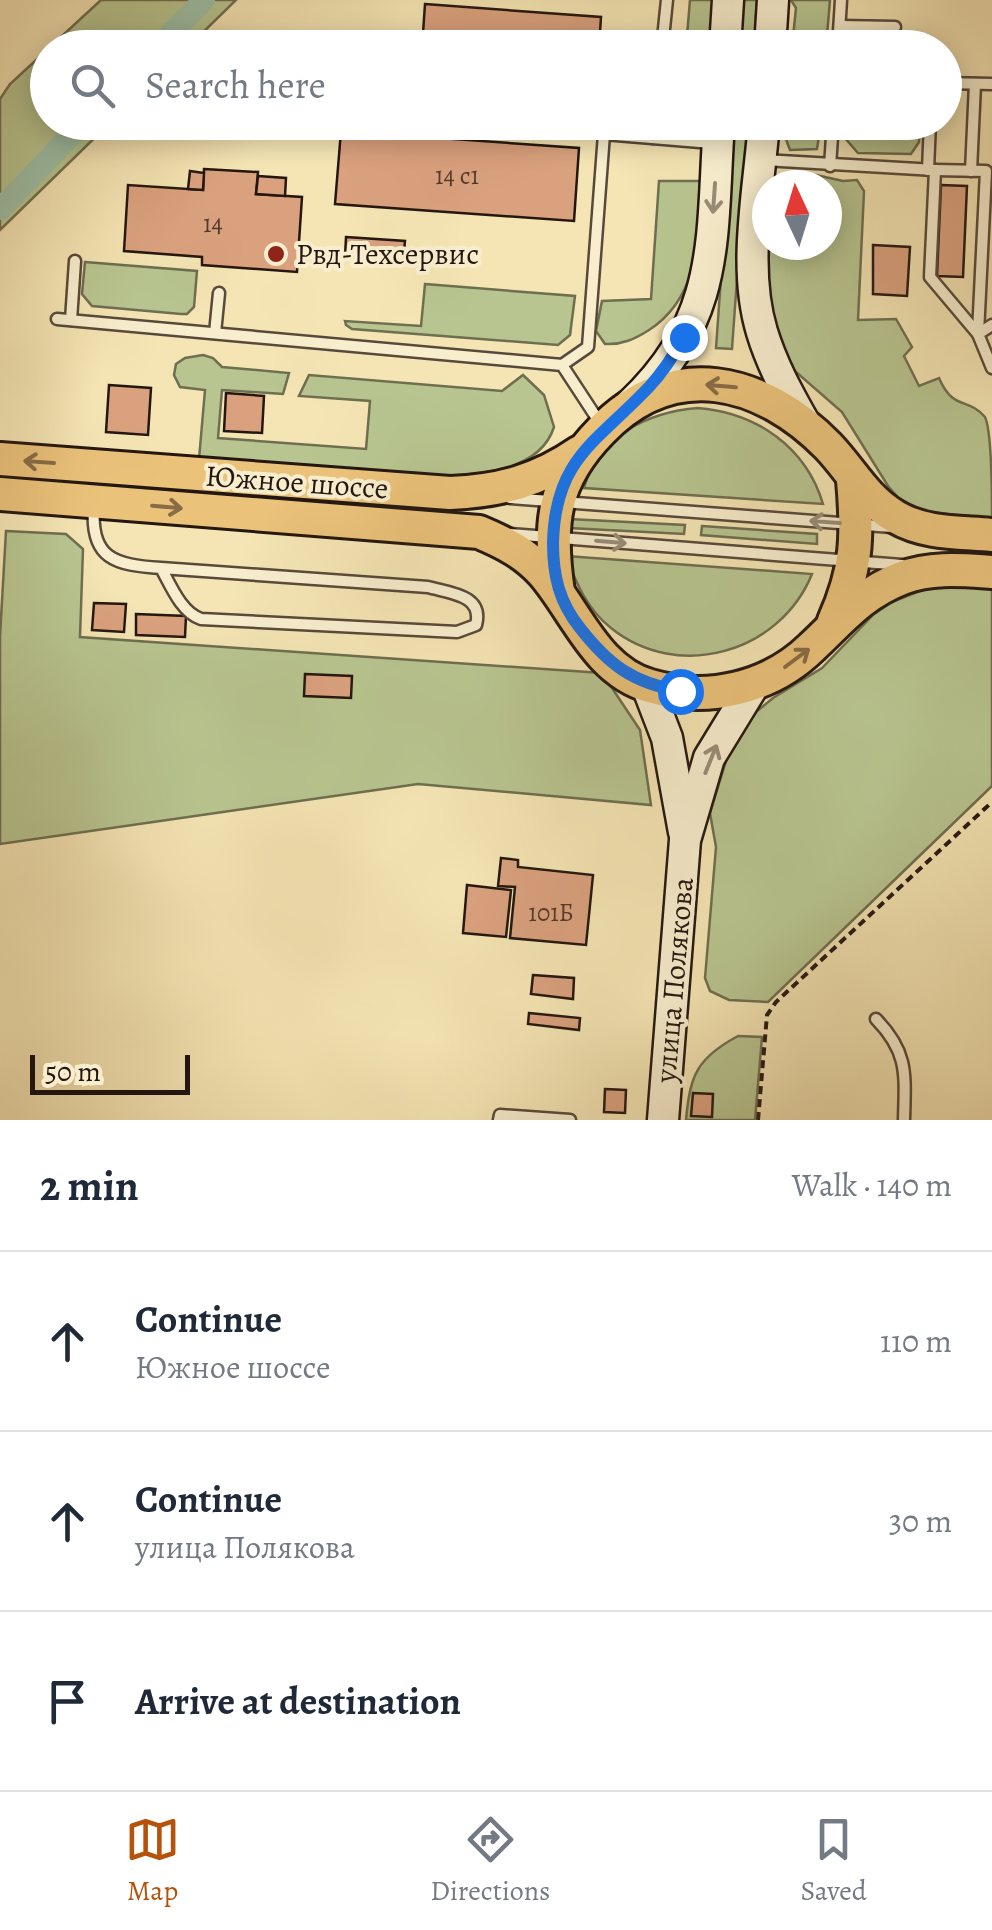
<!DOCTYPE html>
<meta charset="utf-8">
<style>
body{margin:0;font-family:Alegreya,serif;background:#f2f2f3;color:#1f2937}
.compass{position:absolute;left:752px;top:170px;width:90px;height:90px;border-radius:50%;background:#fff;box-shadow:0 5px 25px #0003;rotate:356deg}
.scale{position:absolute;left:30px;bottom:25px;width:160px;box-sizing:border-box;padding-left:10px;border:5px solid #241711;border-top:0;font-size:28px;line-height:35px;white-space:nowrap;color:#241711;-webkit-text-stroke:8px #f8eece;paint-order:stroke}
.stop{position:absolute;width:30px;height:30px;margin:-22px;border:8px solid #1a73e8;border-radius:50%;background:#fff}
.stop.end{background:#1a73e8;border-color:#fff;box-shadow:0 2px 10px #0008}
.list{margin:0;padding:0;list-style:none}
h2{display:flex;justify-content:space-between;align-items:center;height:130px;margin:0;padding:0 40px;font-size:42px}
h2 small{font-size:32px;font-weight:400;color:#747a83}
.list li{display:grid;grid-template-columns:65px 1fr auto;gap:30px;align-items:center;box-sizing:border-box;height:180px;padding:0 40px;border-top:2px solid #e0e1e3}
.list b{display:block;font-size:38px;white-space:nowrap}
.list p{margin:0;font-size:32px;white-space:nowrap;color:#747a83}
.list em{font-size:32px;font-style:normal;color:#747a83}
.icon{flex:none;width:55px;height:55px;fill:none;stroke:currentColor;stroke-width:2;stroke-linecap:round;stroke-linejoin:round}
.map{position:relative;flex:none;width:992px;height:1120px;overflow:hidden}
.search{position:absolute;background:#fff;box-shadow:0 5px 25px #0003;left:30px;right:30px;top:30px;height:110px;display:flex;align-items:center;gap:25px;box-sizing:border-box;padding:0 35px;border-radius:55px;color:#747a83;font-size:38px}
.sheet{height:670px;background:#fff}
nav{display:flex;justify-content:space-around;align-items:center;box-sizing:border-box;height:140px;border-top:2px solid #e0e1e3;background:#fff;font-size:28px;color:#747a83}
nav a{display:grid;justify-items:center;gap:5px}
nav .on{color:#b45309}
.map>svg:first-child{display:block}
</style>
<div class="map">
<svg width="992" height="1120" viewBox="0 0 992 1120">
<rect width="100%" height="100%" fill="#f5e5b4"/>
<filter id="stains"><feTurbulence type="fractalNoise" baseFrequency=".002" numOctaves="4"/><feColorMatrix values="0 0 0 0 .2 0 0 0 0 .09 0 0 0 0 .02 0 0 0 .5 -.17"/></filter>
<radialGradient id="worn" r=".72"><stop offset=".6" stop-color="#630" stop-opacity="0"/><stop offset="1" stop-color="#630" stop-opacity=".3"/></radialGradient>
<g fill="#b8c590" stroke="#6e6e50" stroke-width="2.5">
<polygon points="101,0 236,0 188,47 50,47"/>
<polygon points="690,0 716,0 712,47 686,48"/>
<polygon points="741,0 757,0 754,47 737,48"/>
<polygon points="791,0 830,0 826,47 792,47 796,8"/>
<polygon points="47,50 48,122 110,123 0,230 0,99 10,84"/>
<polygon points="732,123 748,123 732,349 716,348"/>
<polygon points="785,123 821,123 817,149 790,150 784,134"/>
<polygon points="842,123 920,123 919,142 911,154 858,153 844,137"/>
<path d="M816,175L843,181L857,180L864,191L858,320L896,319L912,347L904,356L919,386L939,378C953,411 968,397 985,417C992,432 992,497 992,519L919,511L902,502L888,486L842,412L788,365L761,307L767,245H827V185H786L804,176Z"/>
<path d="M659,181H702C699,236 700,297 649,330C635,339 622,345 605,344L596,331L602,301L651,299Z"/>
<polygon points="85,262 197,271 194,307 187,314 181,314 92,306 82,294"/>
<polygon points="425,284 575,296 570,335 558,345 352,329 346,325 345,321 421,326"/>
<path d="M203,355L213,358L222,367L289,373L283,394L222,390L218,438L366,449L370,401L299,396L309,375L502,391L523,375L544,395L554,427C539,474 473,475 431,476L199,459L205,390L180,387L174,375L176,364L185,358Z"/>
<path d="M698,408C757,413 806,447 823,504L584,488C598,436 648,412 698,408Z"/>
<polygon points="569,519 685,525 684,534 569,528"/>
<polygon points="702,526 817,534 817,544 701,535"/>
<polygon points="6,531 66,534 83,549 80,637 602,673 640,730 651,805 418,784 0,844 0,636"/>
<path d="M566,556L812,574C780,653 678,682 611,628C587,609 576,583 566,556Z"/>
<polygon points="937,584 992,589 992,786 768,1002 729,1000 710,991 705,978 716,847 710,813 730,748 750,717 773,698 822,668 874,614 892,602"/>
<path d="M738,1036L762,1037L755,1120H686C690,1075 697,1058 738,1036Z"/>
</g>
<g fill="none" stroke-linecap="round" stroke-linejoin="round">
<g stroke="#9dc0a7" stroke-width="22">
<polyline points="157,48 204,0"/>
<polyline points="0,209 84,122"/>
</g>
</g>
<g fill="#daa17e" stroke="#241711" stroke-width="2.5">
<polygon points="425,4 601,17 599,48 422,48"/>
<polygon points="519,122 593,122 592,128"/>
<polygon points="341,131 579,148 574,221 335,204"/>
<polygon points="204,169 258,172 256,194 302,197 297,272 202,265 202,257 124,251 128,185 203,190"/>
<polygon points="190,171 204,173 203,190 188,189"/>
<polygon points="258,176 286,178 285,196 256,194"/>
<polygon points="941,185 967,186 963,277 937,276"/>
<polygon points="346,237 405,241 403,261 345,257"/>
<polygon points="873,245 910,247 907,296 873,294"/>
<polygon points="109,385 151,388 148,435 106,432"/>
<polygon points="226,393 264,396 262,433 224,431"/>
<polygon points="94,603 126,604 124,632 92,630"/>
<polygon points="136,614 186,616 185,637 136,635"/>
<polygon points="305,674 352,676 351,698 304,696"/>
<polygon points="501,858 518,860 518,867 593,875 586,945 510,938 515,887 498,886"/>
<polygon points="467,885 511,890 506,937 463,933"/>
<polygon points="533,975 574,978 573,999 531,994"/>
<polygon points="529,1013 580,1018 579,1030 528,1024"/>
<polygon points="605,1089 626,1090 625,1113 604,1112"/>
<polygon points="693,1093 713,1094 712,1117 691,1116"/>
</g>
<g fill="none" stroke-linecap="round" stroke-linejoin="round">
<defs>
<g id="service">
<polyline points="840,26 895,27"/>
<polyline points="662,48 667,0"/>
<polyline points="838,48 841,0"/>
<polyline points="944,83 992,84"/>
<polyline points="653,138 655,122"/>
<polyline points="764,160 935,170 930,277 978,334 992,368"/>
<polyline points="830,166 833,122"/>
<polyline points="928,170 930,122"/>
<polyline points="935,170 986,171 978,333"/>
<polyline points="971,171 975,84"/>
<polyline points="57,319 562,365 600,423"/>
<polyline points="71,320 75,261"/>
<polyline points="215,333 219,293"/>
<polyline points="978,334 992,325"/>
<polyline points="562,365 588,347 604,134 712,143"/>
<polyline points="510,498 892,527"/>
<path d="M94,507C90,559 115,565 161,568L428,587C450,593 484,595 476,625L457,632L201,619C181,612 171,586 161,568"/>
<polyline points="510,534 902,565"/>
<path d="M876,1019C909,1053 905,1075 904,1120"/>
<polyline points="499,1120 500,1115 570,1120"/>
</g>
<g id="secondary">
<polyline points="725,48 728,0"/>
<polyline points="770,48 773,0"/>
<path d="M764,122C759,190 742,267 762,332C772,365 788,394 805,424"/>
<path d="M630,405C722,318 711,239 719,122"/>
<polyline points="647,686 667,738 684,832"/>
<polyline points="663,1120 685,840 709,758 753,686"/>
</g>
<g id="primary">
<path d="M0,459L450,493C500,491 538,481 580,452"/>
<path d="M0,494L479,532C503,542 525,553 543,573C576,611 596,671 650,686C708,703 770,688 812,647C842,619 861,594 902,578C932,567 961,570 992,572"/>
<path d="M558,592C548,525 552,481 601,431C673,356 762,379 828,446C852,471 865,499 896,517C925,534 959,532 992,535"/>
<path d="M834,621C857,570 858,536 853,480"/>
</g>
</defs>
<use href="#service" stroke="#584a3a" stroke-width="15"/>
<use href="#secondary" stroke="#241711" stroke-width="35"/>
<use href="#primary" stroke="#241711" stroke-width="38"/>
<polyline stroke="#241711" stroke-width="4" stroke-dasharray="8 5" stroke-linecap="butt" points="758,1120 767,1015 776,1002 992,802"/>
<use href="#service" stroke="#f8eece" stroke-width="10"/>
<use href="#secondary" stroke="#f8eece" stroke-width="30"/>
<use href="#primary" stroke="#eac27a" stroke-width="32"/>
</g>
<defs><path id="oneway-shaft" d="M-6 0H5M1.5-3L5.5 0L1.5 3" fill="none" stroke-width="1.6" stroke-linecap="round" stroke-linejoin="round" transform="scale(2.5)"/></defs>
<g stroke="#998d79">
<use href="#oneway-shaft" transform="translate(714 198) rotate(94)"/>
<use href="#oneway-shaft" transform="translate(825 522) rotate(-176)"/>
<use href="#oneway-shaft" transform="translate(611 542) rotate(5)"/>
<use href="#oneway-shaft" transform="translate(711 759) rotate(-68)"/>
</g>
<g stroke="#876c46">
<use href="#oneway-shaft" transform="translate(721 386) rotate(-175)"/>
<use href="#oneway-shaft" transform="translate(39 462) rotate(-176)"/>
<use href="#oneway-shaft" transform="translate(167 507) rotate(5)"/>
<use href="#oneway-shaft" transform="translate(797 658) rotate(-37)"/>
</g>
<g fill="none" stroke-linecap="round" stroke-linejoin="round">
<path stroke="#1a73e8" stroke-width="12" d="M680,691C633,683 609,665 580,628C559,602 553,575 553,543C555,458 597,442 649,387C663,372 674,355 684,337"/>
</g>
<circle fill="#8f2418" stroke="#f8eece" stroke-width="4" cx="276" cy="254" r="10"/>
<g text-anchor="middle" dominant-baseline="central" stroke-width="8" stroke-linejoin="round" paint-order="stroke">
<g font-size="25" fill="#523a2c">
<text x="457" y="176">14 с1</text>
<text x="213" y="224">14</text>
<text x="551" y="913">101Б</text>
</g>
<g font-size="30" fill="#241711" stroke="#f8eece" text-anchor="start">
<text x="296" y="254">Рвд-Техсервис</text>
</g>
<g font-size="30" fill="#241711" stroke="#f8eece">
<text transform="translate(297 482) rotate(4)">Южное шоссе</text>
<text transform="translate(674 980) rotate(-85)">улица Полякова</text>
</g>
</g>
<rect width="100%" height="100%" filter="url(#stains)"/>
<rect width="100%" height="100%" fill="url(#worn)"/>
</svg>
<svg class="compass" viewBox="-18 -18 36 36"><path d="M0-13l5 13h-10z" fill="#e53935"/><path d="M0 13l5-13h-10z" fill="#747a83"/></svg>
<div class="scale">50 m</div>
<div class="stop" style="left:680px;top:691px"></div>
<div class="stop end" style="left:684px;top:337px"></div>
<div class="search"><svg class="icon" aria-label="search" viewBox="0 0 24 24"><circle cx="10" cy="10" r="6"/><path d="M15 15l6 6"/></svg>Search here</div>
</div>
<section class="sheet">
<h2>2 min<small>Walk · 140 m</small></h2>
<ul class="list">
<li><svg class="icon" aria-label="ahead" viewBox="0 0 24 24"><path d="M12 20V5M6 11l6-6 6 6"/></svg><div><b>Continue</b><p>Южное шоссе</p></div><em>110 m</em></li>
<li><svg class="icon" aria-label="ahead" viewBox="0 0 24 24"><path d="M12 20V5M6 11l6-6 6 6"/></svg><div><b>Continue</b><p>улица Полякова</p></div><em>30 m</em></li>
<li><svg class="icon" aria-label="arrive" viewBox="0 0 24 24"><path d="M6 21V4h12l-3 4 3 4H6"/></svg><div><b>Arrive at destination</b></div></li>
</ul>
</section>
<nav>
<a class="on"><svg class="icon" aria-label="map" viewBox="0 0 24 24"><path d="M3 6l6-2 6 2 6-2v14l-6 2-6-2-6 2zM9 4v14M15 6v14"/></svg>Map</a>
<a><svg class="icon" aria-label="directions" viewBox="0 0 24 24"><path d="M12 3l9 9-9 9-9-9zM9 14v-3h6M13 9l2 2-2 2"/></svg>Directions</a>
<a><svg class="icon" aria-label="saved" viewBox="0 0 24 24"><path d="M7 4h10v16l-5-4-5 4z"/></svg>Saved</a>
</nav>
